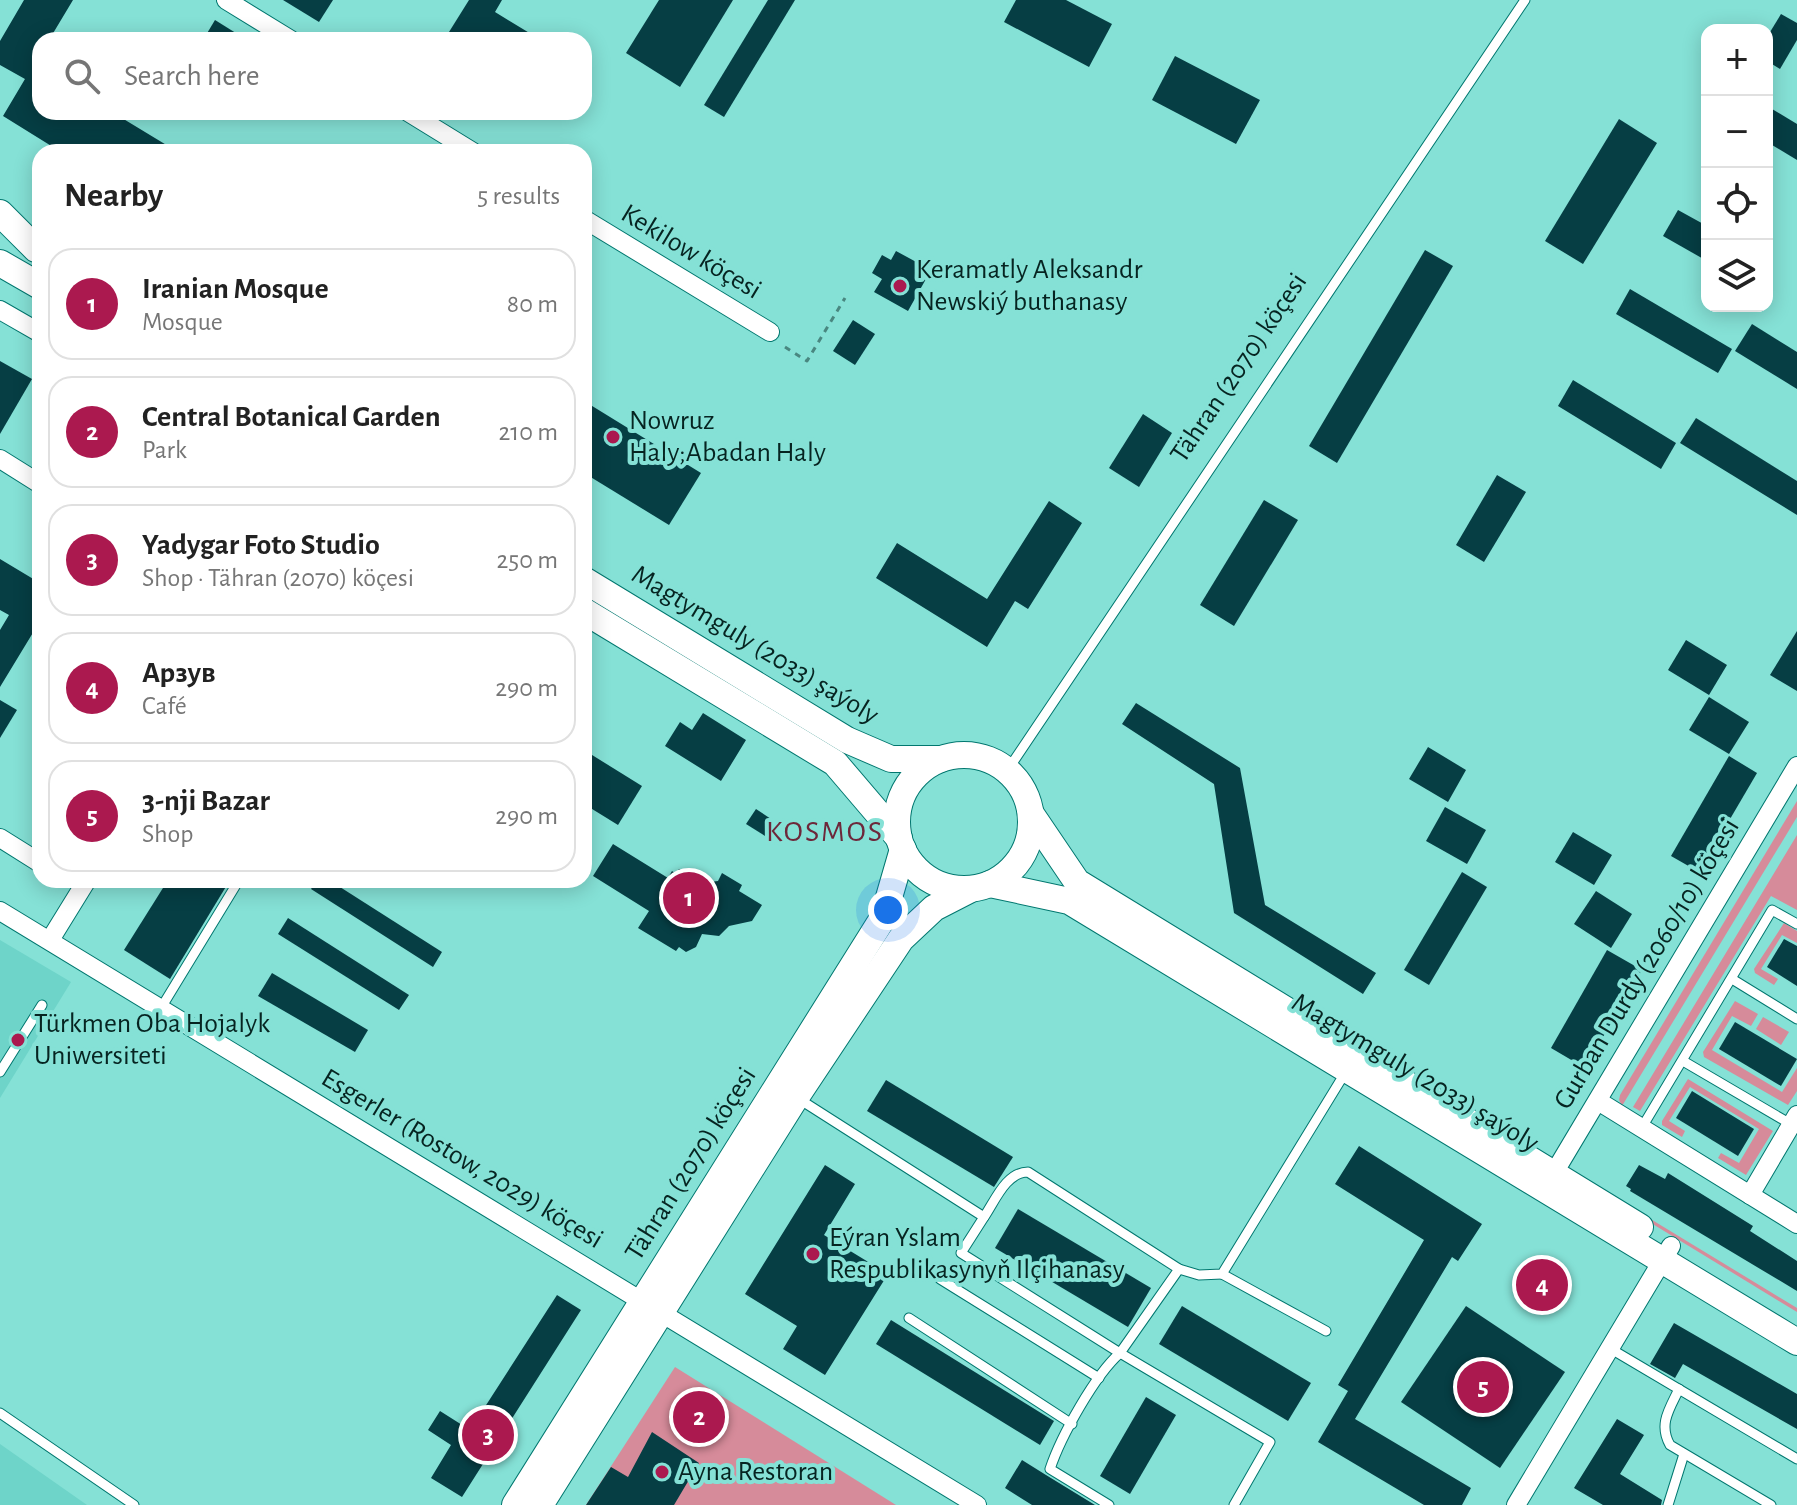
<!DOCTYPE html>
<meta charset="utf-8">
<style>
body{margin:0;font-family:"Alegreya Sans",sans-serif;background:#f6f6f6;color:#222}
.controls{position:absolute;right:24px;top:24px;display:grid;overflow:hidden;border-radius:16px;box-shadow:0 4px 20px #0003}
.controls button{width:72px;height:72px;display:grid;place-items:center;padding:0;border:0;border-bottom:2px solid #e0e0e0;background:#fff;color:#222;font:40px sans-serif}
.you{position:absolute;left:888px;top:910px;width:28px;height:28px;margin:-20px;border:6px solid #fff;border-radius:50%;background:#1a73e8;box-shadow:0 0 0 12px #1a73e833}
.badge{display:grid;place-items:center;width:52px;height:52px;border-radius:50%;background:#ab194f;color:#fff;font-size:26px;font-weight:700}
.pin{position:absolute;translate:-50% -50%;border:4px solid #fff;box-shadow:0 2px 8px #0006}
.list{margin:0;padding:0;list-style:none}
h2{display:flex;justify-content:space-between;align-items:center;height:104px;margin:0;padding:0 32px;font-size:34px}
h2 small{font-size:26px;font-weight:400;color:#767676}
.list li{display:grid;grid-template-columns:52px 1fr auto;gap:24px;align-items:center;box-sizing:border-box;height:112px;margin:0 16px 16px;padding:0 16px;border:2px solid #e0e0e0;border-radius:24px}
.list b{display:block;font-size:30px;white-space:nowrap}
.list p{margin:0;font-size:26px;white-space:nowrap;color:#767676}
.list em{font-size:26px;font-style:normal;color:#767676}
.icon{flex:none;width:44px;height:44px;fill:none;stroke:currentColor;stroke-width:2;stroke-linecap:round;stroke-linejoin:round}
.map{position:relative;flex:none;width:1797px;height:1505px;overflow:hidden}
.search{position:absolute;background:#fff;box-shadow:0 4px 20px #0003;left:32px;top:32px;width:560px;height:88px;display:flex;align-items:center;gap:20px;box-sizing:border-box;padding:0 28px;border-radius:24px;color:#767676;font-size:30px}
.panel{position:absolute;background:#fff;box-shadow:0 4px 20px #0003;left:32px;top:144px;width:560px;height:744px;border-radius:24px}
.map>svg:first-child{display:block}
</style>
<div class="map">
<svg width="1797" height="1505" viewBox="0 0 1797 1505">
<rect width="100%" height="100%" fill="#85e1d6"/>
<g fill="#6ed4c9">
<polygon points="0,940 71,982 0,1098"/>
<polygon points="0,1444 87,1505 0,1505"/>
</g>
<g fill="#d68b9a">
<polygon points="1797,801 1797,817 1622,1106 1619,1100 1620,1095"/>
<polygon points="1797,835 1797,910 1771,896 1640,1111 1633,1107"/>
<polygon points="1784,923 1797,931 1797,943 1782,935 1761,969 1778,979 1774,985 1755,973 1754,969"/>
<polygon points="1735,1001 1758,1014 1751,1026 1732,1016 1712,1050 1782,1092 1797,1068 1797,1091 1788,1105 1704,1057 1703,1052"/>
<polygon points="1763,1017 1789,1032 1781,1045 1756,1029"/>
<polygon points="1688,1079 1773,1131 1746,1175 1718,1158 1721,1153 1739,1163 1759,1129 1690,1087 1669,1121 1685,1131 1682,1137 1662,1125 1662,1121"/>
<polygon points="1611,1195 1797,1308 1797,1312 1610,1198"/>
<polygon points="675,1367 896,1505 586,1505"/>
</g>
<g fill="#063e44">
<polygon points="24,0 73,0 49,40 40,40 40,54 34,64 40,55 40,112 112,112 178,152 61,152 3,116 25,79 0,65 0,41"/>
<polygon points="283,0 333,0 319,22"/>
<polygon points="469,0 502,0 495,12 541,40 444,40"/>
<polygon points="659,0 733,0 680,87 626,53"/>
<polygon points="768,0 795,0 724,117 704,105"/>
<polygon points="1016,0 1066,0 1112,24 1089,67 1004,22"/>
<polygon points="1781,14 1797,23 1797,40 1780,69 1767,61 1767,37"/>
<polygon points="215,20 247,40 203,40"/>
<polygon points="1175,56 1260,100 1236,144 1152,100"/>
<polygon points="1767,106 1797,124 1797,160 1767,142"/>
<polygon points="1619,119 1657,143 1583,264 1545,241"/>
<polygon points="1678,210 1707,226 1707,261 1663,236"/>
<polygon points="1425,250 1453,266 1337,463 1309,446"/>
<polygon points="896,251 931,270 908,311 874,292 882,279 872,273 882,255 891,260"/>
<polygon points="1630,289 1732,349 1718,373 1616,314"/>
<polygon points="853,320 875,334 855,365 833,351"/>
<polygon points="1752,324 1797,352 1797,389 1735,351"/>
<polygon points="0,361 32,379 0,434"/>
<polygon points="1573,380 1676,443 1661,469 1558,406"/>
<polygon points="584,401 701,473 669,525 584,473"/>
<polygon points="1143,414 1172,433 1139,487 1109,468"/>
<polygon points="1696,418 1797,481 1797,515 1680,443"/>
<polygon points="1497,475 1526,492 1484,562 1456,545"/>
<polygon points="1264,500 1298,520 1234,626 1200,605"/>
<polygon points="1049,501 1082,523 1028,609 1015,601 987,647 876,578 897,543 987,599"/>
<polygon points="0,559 40,583 40,634 34,631 0,687 0,630 9,615 0,610"/>
<polygon points="1797,631 1797,691 1770,675"/>
<polygon points="1686,640 1727,665 1709,695 1668,670"/>
<polygon points="1709,697 1749,722 1729,754 1689,730"/>
<polygon points="0,700 17,710 0,738"/>
<polygon points="1136,703 1240,768 1265,905 1376,973 1363,994 1234,913 1214,784 1122,724"/>
<polygon points="703,713 746,740 721,781 665,746 680,722 692,730"/>
<polygon points="1428,747 1466,770 1448,802 1409,779"/>
<polygon points="584,750 642,786 618,825 584,804"/>
<polygon points="1729,756 1757,773 1699,872 1671,856"/>
<polygon points="1445,807 1486,830 1467,864 1426,841"/>
<polygon points="756,809 774,821 765,836 746,824"/>
<polygon points="1573,832 1612,855 1594,885 1555,862"/>
<polygon points="613,844 668,878 672,871 676,874 679,869 702,883 718,881 722,873 742,885 739,891 762,905 752,921 729,926 719,936 702,934 696,947 686,952 679,947 676,951 638,928 649,911 593,876"/>
<polygon points="1462,872 1487,887 1429,985 1404,970"/>
<polygon points="168,880 230,880 170,979 124,950"/>
<polygon points="317,880 329,880 442,952 433,967 311,889"/>
<polygon points="1596,891 1632,914 1611,948 1574,924"/>
<polygon points="288,918 409,995 399,1010 278,934"/>
<polygon points="1784,939 1797,946 1797,986 1767,967"/>
<polygon points="1607,950 1642,970 1585,1068 1551,1048"/>
<polygon points="272,973 368,1030 355,1052 258,996"/>
<polygon points="1735,1022 1797,1059 1781,1086 1719,1049"/>
<polygon points="886,1080 1013,1157 994,1187 867,1111"/>
<polygon points="1692,1091 1754,1129 1738,1156 1676,1118"/>
<polygon points="1359,1146 1482,1224 1458,1261 1452,1257 1355,1419 1471,1488 1462,1505 1424,1505 1318,1442 1348,1391 1338,1385 1424,1240 1335,1184"/>
<polygon points="825,1165 855,1184 824,1235 888,1274 825,1375 783,1349 797,1326 745,1294"/>
<polygon points="1639,1165 1665,1179 1668,1173 1753,1226 1750,1231 1797,1261 1797,1291 1630,1191 1631,1189 1626,1186"/>
<polygon points="1018,1209 1151,1288 1128,1327 995,1248"/>
<polygon points="557,1295 581,1310 462,1497 431,1478 451,1445 428,1430 440,1411 470,1430"/>
<polygon points="1182,1306 1311,1383 1288,1421 1159,1344"/>
<polygon points="1466,1306 1565,1372 1500,1468 1401,1402"/>
<polygon points="891,1320 1054,1421 1040,1445 876,1344"/>
<polygon points="1674,1323 1797,1394 1797,1429 1683,1364 1675,1378 1650,1364"/>
<polygon points="1146,1397 1176,1415 1130,1494 1100,1476"/>
<polygon points="1617,1419 1644,1435 1620,1474 1662,1500 1661,1505 1603,1505 1574,1488"/>
<polygon points="652,1432 699,1463 674,1505 586,1505 611,1467 628,1477"/>
<polygon points="1022,1460 1046,1475 1095,1505 1032,1505 1005,1488"/>
</g>
<g fill="none" stroke-linecap="round" stroke-linejoin="round">
<defs>
<g id="lane">
<polyline points="1007,771 1525,0"/>
<polyline points="1732,979 1797,1019"/>
<polyline points="161,1008 239,880"/>
<polyline points="1683,1061 1794,1126"/>
<polyline points="0,1072 42,1005"/>
<polyline points="799,1099 984,1217 961,1253 1120,1353 1270,1442 1234,1505"/>
<polyline points="1641,1129 1772,910 1797,924"/>
<path d="M984,1217C995,1201 1006,1172 1028,1172L1179,1269"/>
<polyline points="1222,1274 1326,1331"/>
<polyline points="940,1279 1099,1378"/>
<polyline points="909,1318 1072,1424"/>
<polyline points="1611,1349 1797,1459"/>
<path d="M1679,1389C1670,1408 1658,1424 1670,1445L1771,1505"/>
<polyline points="0,1413 134,1505"/>
<path d="M1109,1505L1050,1469C1061,1436 1095,1375 1120,1353L1179,1269L1199,1275L1222,1274L1345,1073"/>
<polyline points="1668,1505 1684,1454"/>
</g>
<g id="street">
<polyline points="226,0 291,40"/>
<polyline points="408,112 473,152"/>
<polyline points="584,219 770,332"/>
<polyline points="0,310 40,333"/>
<polyline points="0,459 40,484"/>
<polyline points="0,838 40,863"/>
<polyline points="0,911 977,1505"/>
<polyline points="50,940 87,880"/>
<polyline points="1598,1101 1797,1224"/>
<polyline points="1548,1183 1797,766"/>
<polyline points="1750,1195 1797,1115"/>
<polyline points="1516,1505 1671,1246"/>
</g>
<g id="secondary">
<polyline points="0,213 36,249"/>
<polyline points="0,263 40,286"/>
<polyline points="584,580 847,740 891,759 940,759"/>
<polyline points="584,611 835,763 899,838"/>
<circle cx="964" cy="822" r="67"/>
<polyline points="1031,814 1077,882 1640,1227"/>
<polyline points="990,884 1069,901 1797,1342"/>
<polyline points="515,1505 883,918 903,849"/>
<polyline points="540,1505 796,1097 901,939 934,908 971,889"/>
</g>
</defs>
<use href="#lane" stroke="#01776f" stroke-width="11"/>
<use href="#street" stroke="#01776f" stroke-width="20"/>
<use href="#secondary" stroke="#01776f" stroke-width="28"/>
<polyline stroke="#498780" stroke-width="3" stroke-dasharray="6 6" stroke-linecap="butt" points="785,347 807,361 845,298"/>
<use href="#lane" stroke="#fff" stroke-width="9"/>
<use href="#street" stroke="#fff" stroke-width="18"/>
<use href="#secondary" stroke="#fff" stroke-width="26"/>
</g>
<g fill="#ab194f" stroke="#85e1d6" stroke-width="3">
<circle cx="900" cy="286" r="8"/>
<circle cx="613" cy="437" r="8"/>
<circle cx="18" cy="1040" r="8"/>
<circle cx="813" cy="1254" r="8"/>
<circle cx="662" cy="1472" r="8"/>
</g>
<g text-anchor="middle" dominant-baseline="central" stroke-width="8" stroke-linejoin="round" paint-order="stroke">
<g font-size="28" fill="#062421" stroke="#85e1d6">
<text transform="translate(691 252) rotate(31)">Kekilow köçesi</text>
<text transform="translate(1239 368) rotate(-56)">Tähran (2070) köçesi</text>
<text transform="translate(755 645) rotate(31)">Magtymguly (2033) şaýoly</text>
<text transform="translate(1647 964) rotate(-59)">Gurban Durdy (2060/10) köçesi</text>
<text transform="translate(1415 1073) rotate(31)">Magtymguly (2033) şaýoly</text>
<text transform="translate(462 1159) rotate(31)">Esgerler (Rostow, 2029) köçesi</text>
<text transform="translate(691 1164) rotate(-58)">Tähran (2070) köçesi</text>
</g>
<g font-size="28" fill="#062421" stroke="#85e1d6" text-anchor="start">
<text x="916" y="270">Keramatly Aleksandr<tspan x="916" dy="32">Newskiý buthanasy</tspan></text>
<text x="629" y="421">Nowruz<tspan x="629" dy="32">Haly;Abadan Haly</tspan></text>
<text x="34" y="1024">Türkmen Oba Hojalyk<tspan x="34" dy="32">Uniwersiteti</tspan></text>
<text x="829" y="1238">Eýran Yslam<tspan x="829" dy="32">Respublikasynyň Ilçihanasy</tspan></text>
<text x="678" y="1472">Ayna Restoran</text>
</g>
<g font-size="30" letter-spacing="2" fill="#6d273a" stroke="#85e1d6">
<text x="825" y="832">KOSMOS</text>
</g>
</g>
</svg>
<div class="controls">
<button>+</button>
<button>−</button>
<button><svg class="icon" aria-label="locate" viewBox="0 0 24 24"><circle cx="12" cy="12" r="6"/><path d="M12 2v4M12 18v4M2 12h4M18 12h4"/></svg></button>
<button><svg class="icon" aria-label="layers" viewBox="0 0 24 24"><path d="M12 4l9 5-9 5-9-5zM3 14l9 5 9-5"/></svg></button>
</div>
<div class="you"></div>
<div class="pin badge" style="left:689px;top:898px">1</div>
<div class="pin badge" style="left:699px;top:1417px">2</div>
<div class="pin badge" style="left:488px;top:1435px">3</div>
<div class="pin badge" style="left:1542px;top:1285px">4</div>
<div class="pin badge" style="left:1483px;top:1387px">5</div>
<div class="search"><svg class="icon" aria-label="search" viewBox="0 0 24 24"><circle cx="10" cy="10" r="6"/><path d="M15 15l6 6"/></svg>Search here</div>
<section class="panel">
<h2>Nearby<small>5 results</small></h2>
<ul class="list">
<li><span class="badge">1</span><div><b>Iranian Mosque</b><p>Mosque</p></div><em>80 m</em></li>
<li><span class="badge">2</span><div><b>Central Botanical Garden</b><p>Park</p></div><em>210 m</em></li>
<li><span class="badge">3</span><div><b>Yadygar Foto Studio</b><p>Shop · Tähran (2070) köçesi</p></div><em>250 m</em></li>
<li><span class="badge">4</span><div><b>Арзув</b><p>Café</p></div><em>290 m</em></li>
<li><span class="badge">5</span><div><b>3-nji Bazar</b><p>Shop</p></div><em>290 m</em></li>
</ul>
</section>
</div>
